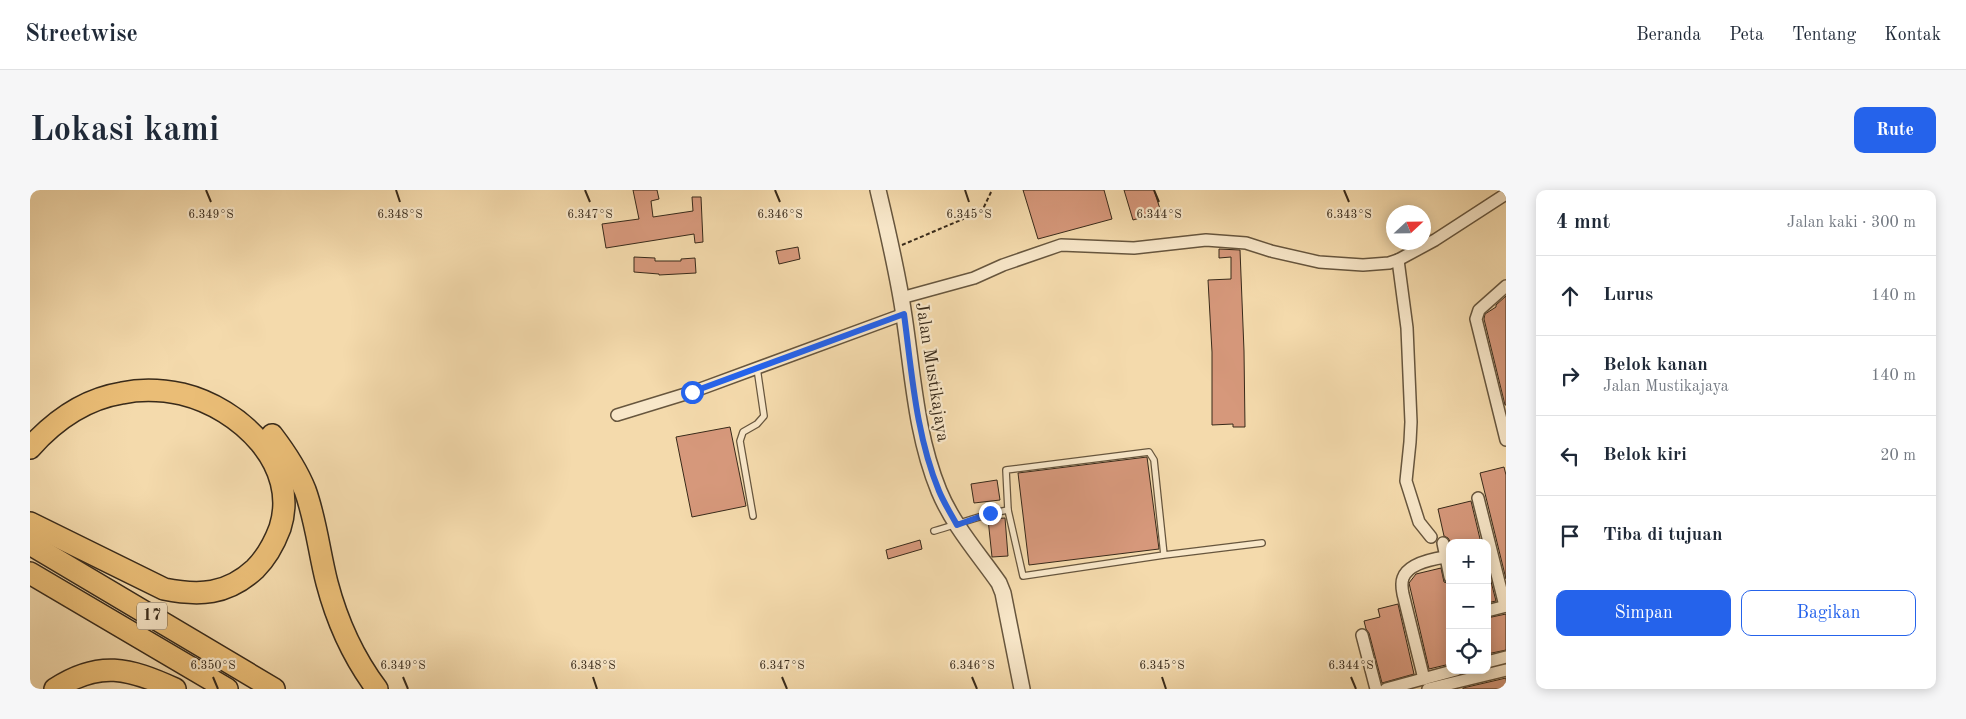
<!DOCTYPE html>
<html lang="id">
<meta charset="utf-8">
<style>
body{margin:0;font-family:"Old Standard TT",serif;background:#f6f6f7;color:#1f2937}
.controls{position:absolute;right:15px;bottom:15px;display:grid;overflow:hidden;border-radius:10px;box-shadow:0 2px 12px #0003}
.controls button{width:45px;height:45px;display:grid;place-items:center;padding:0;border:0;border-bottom:1px solid #e0e1e3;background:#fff;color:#1f2937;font:25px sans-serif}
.compass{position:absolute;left:1356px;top:15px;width:45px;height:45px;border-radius:50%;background:#fff;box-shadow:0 2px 12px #0003;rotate:68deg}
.stop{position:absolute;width:15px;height:15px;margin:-11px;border:4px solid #2563eb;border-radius:50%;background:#fff}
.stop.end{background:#2563eb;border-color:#fff;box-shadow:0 1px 5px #0008}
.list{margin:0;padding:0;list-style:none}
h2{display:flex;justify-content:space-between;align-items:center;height:65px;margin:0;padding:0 20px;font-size:21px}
h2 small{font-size:16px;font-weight:400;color:#747a83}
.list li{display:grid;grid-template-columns:32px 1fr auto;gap:15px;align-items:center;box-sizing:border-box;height:80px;padding:0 20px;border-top:1px solid #e0e1e3}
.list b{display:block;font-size:19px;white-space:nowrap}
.list p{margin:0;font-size:16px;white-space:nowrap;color:#747a83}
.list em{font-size:16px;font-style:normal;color:#747a83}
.actions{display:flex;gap:10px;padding:15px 20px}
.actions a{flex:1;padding:11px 0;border:1px solid #2563eb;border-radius:10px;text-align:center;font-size:18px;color:#2563eb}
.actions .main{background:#2563eb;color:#fff}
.icon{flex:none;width:28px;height:28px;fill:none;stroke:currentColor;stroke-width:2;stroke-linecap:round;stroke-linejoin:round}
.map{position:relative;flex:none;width:1476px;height:499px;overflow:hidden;border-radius:10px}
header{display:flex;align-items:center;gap:30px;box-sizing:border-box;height:70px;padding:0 25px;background:#fff;border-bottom:1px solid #e0e1e3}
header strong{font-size:24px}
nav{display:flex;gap:28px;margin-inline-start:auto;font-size:18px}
.intro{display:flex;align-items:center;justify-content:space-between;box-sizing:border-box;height:120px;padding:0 30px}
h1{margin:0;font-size:35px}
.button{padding:12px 22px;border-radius:10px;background:#2563eb;color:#fff;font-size:18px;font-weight:700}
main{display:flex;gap:30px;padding:0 30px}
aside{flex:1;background:#fff;border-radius:10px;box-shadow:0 2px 12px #0003}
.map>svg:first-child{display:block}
</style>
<header>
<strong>Streetwise</strong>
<nav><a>Beranda</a><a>Peta</a><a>Tentang</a><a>Kontak</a></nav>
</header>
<div class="intro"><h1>Lokasi kami</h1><a class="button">Rute</a></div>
<main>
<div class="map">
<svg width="1476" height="499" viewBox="0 0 1476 499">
<rect width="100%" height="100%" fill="#f4daac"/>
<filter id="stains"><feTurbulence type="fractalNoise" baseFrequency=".004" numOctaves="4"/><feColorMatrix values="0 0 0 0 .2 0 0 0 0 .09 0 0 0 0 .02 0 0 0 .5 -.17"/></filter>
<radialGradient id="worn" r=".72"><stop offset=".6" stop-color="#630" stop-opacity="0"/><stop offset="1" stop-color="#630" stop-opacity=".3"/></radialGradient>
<g fill="#d6987b" stroke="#382a1a">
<polygon points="603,0 627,0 629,9 621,11 623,27 663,21 662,7 671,7 673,52 665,53 664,44 576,58 572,34 609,29"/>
<polygon points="993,0 1074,0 1082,29 1008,49"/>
<polygon points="1094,0 1124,0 1131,22 1103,30"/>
<polygon points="768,57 770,69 749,74 746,61"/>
<polygon points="1189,59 1210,60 1214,161 1215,237 1203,237 1203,234 1182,235 1182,162 1178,90 1201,89 1201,67 1189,68"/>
<polygon points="604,67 625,68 625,71 651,71 651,69 665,68 666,83 629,85 629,84 604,82"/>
<polygon points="1476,106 1476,215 1475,215 1454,129 1455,124 1466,117 1466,115"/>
<polygon points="700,237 716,316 662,327 646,247"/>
<polygon points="1117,267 1129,359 999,375 988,283"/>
<polygon points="1474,277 1476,285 1476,389 1450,283"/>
<polygon points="967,290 970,310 944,313 941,294"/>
<polygon points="1441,311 1451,353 1421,353 1418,348 1414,346 1408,319"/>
<polygon points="975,328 978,366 962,367 958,329"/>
<polygon points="890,350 892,359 858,369 856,360"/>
<polygon points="1457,376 1466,411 1457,413"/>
<polygon points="1411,378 1414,392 1420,394 1420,474 1399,479 1379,393 1386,384"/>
<polygon points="1368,414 1384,484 1352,493 1339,443 1336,439 1334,431 1350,427 1348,419"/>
<polygon points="1476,424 1476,460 1457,464 1457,428"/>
<polygon points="1476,488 1476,499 1433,499 1433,498"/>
</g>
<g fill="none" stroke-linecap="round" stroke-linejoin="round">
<defs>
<g id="service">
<polyline points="723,326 710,251 713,242 727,234 734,226 727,178"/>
<path d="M904,341C929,334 953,324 978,320"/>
<polyline points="1134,365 1124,270 1119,262 976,280 978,320 993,386 1134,365 1232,353"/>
</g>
<g id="minor">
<polyline points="1368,70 1377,138 1381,232 1380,252 1376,291 1389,332 1401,347"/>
<polyline points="1476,96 1449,120 1446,129 1476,250"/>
<polyline points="871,108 944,88 973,75 1031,55 1104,58 1176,50 1216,53 1241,61 1289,72 1333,75 1359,73 1368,70 1405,50 1476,4"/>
<polyline points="587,225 662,202 874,124"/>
<polyline points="1448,308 1475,416"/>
<polyline points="1413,353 1420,387"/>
<polyline points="1457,421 1476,416"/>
<polyline points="1332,445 1346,499"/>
<polyline points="1457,472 1476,467"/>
<path d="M1394,489L1373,404C1372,399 1371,393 1373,388C1378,374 1402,369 1415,367"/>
<polyline points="1356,499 1426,480"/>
<polyline points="1398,499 1476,480"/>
</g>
<path id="tertiary" d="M848,0C858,42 868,84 874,126C883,185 886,245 909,301C923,335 948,363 969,393L973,403L992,499"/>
<g id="motorway">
<path d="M242,245C255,262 267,280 275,300C286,330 289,362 297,393C307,431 323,467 347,499"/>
<path d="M0,258C24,231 55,209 92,203C111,199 133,200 152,204C210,218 270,275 250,338C244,354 237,367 225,379C197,405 169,406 134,399L0,333"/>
<polyline points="0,354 244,499"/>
<polyline points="0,383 197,499"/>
<path d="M25,499C69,470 99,478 145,499"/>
</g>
</defs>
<use href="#service" stroke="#67563e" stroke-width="8"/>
<use href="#minor" stroke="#67563e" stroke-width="14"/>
<use href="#tertiary" stroke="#67563e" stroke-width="18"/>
<use href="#motorway" stroke="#382a1a" stroke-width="24"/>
<polyline stroke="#382a1a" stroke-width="2" stroke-dasharray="4 2.5" stroke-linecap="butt" points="872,55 952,21 962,0"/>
<use href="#service" stroke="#f8e7c9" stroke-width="5.5"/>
<use href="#minor" stroke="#f8e7c9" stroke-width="11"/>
<use href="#tertiary" stroke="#f8e7c9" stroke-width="15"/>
<use href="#motorway" stroke="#eabd76" stroke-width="21"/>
</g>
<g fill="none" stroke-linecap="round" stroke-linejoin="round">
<path stroke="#2563eb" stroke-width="6" d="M662,202L874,124C882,184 886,245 909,301C914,313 921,324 927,335L960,323"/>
</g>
<path fill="none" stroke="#382a1a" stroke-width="2" d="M176,0L181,12M366,0L370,12M555,0L560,12M745,0L750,12M935,0L939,12M1124,0L1129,12M1314,0L1319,12M183,487L188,499M373,487L378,499M563,487L567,499M752,487L757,499M942,487L947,499M1132,487L1136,499M1321,487L1326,499"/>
<g text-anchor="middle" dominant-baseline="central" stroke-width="4.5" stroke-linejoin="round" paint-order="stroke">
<rect fill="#f8e7c9" stroke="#72634e" stroke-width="1" x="107" y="412.5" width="30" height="27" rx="4"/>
<g font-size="16" font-weight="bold" fill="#382a1a">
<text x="122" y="426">17</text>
</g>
<g font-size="18" fill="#382a1a" stroke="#f8e7c9">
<text transform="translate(902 182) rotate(81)">Jalan Mustikajaya</text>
</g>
</g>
<g font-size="12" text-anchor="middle" fill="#382a1a" stroke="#f8e7c9" stroke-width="4.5" stroke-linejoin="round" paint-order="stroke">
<text x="181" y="28">6.349°S</text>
<text x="370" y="28">6.348°S</text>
<text x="560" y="28">6.347°S</text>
<text x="750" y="28">6.346°S</text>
<text x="939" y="28">6.345°S</text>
<text x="1129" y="28">6.344°S</text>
<text x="1319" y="28">6.343°S</text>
<text x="183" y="479">6.350°S</text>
<text x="373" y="479">6.349°S</text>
<text x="563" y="479">6.348°S</text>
<text x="752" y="479">6.347°S</text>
<text x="942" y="479">6.346°S</text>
<text x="1132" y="479">6.345°S</text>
<text x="1321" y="479">6.344°S</text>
</g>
<rect width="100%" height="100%" filter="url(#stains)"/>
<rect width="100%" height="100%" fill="url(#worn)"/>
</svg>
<div class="controls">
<button>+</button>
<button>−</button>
<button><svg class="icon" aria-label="locate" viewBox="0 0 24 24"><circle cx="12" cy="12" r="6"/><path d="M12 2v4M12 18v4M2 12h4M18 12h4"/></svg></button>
</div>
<svg class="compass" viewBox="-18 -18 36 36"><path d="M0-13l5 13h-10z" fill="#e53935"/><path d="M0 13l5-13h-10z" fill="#747a83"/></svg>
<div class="stop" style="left:662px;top:202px"></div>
<div class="stop end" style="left:960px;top:323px"></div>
</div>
<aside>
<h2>4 mnt<small>Jalan kaki · 300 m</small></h2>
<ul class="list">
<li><svg class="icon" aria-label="ahead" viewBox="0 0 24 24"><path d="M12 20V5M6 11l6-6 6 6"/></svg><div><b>Lurus</b></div><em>140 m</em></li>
<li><svg class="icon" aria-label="right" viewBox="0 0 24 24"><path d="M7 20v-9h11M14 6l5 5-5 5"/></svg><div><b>Belok kanan</b><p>Jalan Mustikajaya</p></div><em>140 m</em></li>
<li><svg class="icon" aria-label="left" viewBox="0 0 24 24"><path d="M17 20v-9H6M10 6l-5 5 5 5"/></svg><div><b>Belok kiri</b></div><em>20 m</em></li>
<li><svg class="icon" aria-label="arrive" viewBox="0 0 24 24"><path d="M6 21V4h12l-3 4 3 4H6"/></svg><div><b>Tiba di tujuan</b></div></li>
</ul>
<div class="actions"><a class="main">Simpan</a><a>Bagikan</a></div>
</aside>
</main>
